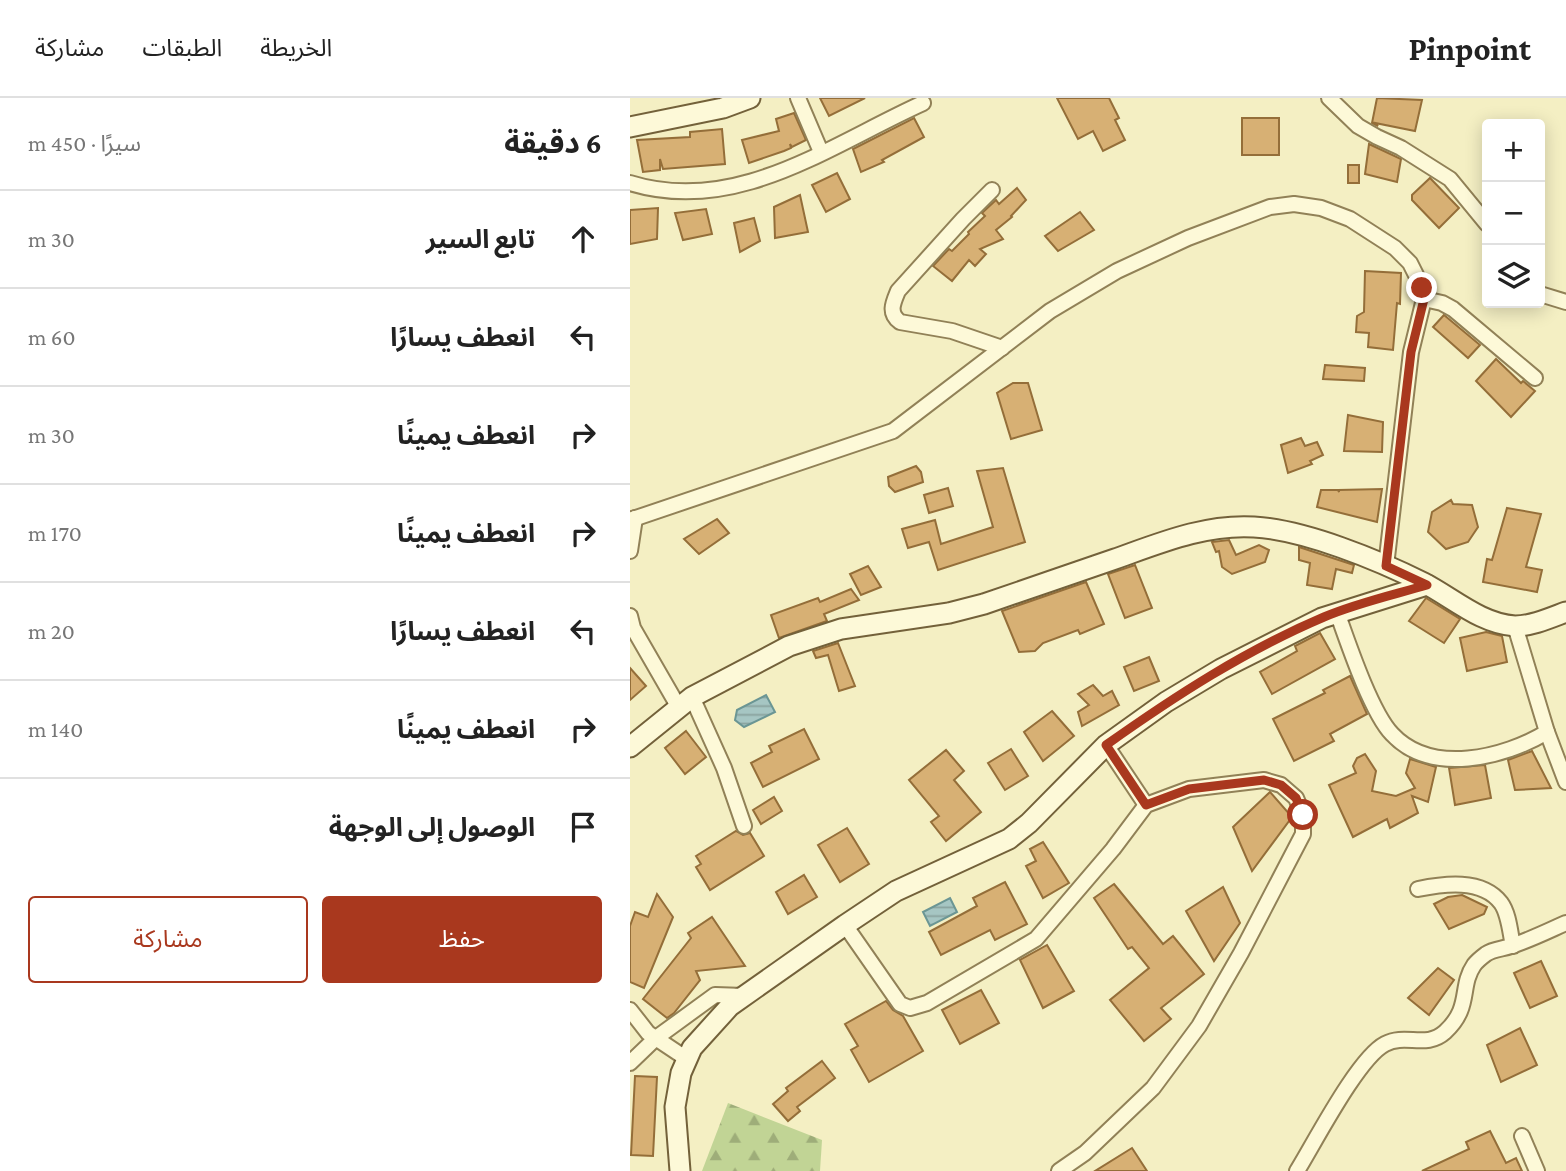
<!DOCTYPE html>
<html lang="ar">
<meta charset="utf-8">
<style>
body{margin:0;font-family:"Crimson Pro","Noto Sans Arabic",serif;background:#f6f6f6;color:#222;direction:rtl}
.controls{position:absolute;right:21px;top:21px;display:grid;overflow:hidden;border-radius:7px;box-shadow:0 4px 18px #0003}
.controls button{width:63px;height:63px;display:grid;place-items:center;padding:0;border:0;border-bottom:2px solid #e0e0e0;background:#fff;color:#222;font:35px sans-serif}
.stop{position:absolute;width:21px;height:21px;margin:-16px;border:5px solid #a9381e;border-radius:50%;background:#fff}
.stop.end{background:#a9381e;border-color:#fff;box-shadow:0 2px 7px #0008}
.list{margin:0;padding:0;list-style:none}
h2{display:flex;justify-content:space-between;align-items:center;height:91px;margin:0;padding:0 28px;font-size:30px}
h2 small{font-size:23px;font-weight:400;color:#767676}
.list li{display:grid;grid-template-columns:46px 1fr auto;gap:21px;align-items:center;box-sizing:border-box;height:98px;padding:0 28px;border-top:2px solid #e0e0e0}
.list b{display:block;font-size:26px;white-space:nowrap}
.list em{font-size:23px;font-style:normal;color:#767676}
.actions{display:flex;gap:14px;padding:21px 28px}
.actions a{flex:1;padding:16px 0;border:2px solid #a9381e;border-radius:7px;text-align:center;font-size:24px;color:#a9381e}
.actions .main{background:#a9381e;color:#fff}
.icon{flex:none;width:38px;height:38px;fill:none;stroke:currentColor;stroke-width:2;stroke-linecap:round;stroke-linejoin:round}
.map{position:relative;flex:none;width:936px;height:1073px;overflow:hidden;direction:ltr}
header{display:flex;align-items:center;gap:42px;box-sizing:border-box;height:98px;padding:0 35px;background:#fff;border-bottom:2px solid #e0e0e0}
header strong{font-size:33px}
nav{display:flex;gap:38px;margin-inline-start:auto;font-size:24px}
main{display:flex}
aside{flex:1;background:#fff}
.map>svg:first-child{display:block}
</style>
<header>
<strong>Pinpoint</strong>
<nav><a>الخريطة</a><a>الطبقات</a><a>مشاركة</a></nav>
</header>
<main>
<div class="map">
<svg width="936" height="1073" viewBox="0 0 936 1073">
<defs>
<pattern id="forest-firs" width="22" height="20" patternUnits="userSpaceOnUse" patternTransform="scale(1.75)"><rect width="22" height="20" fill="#c1d495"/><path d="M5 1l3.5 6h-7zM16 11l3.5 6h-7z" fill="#9ead79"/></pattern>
<pattern id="water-rules" width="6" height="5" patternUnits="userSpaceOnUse" patternTransform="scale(1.75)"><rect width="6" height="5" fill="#a6c6c3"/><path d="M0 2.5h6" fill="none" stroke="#89a29e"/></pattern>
</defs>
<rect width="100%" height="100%" fill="#f4efc3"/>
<polygon fill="url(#forest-firs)" points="98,1005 192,1042 190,1073 72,1073"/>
<g fill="url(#water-rules)" stroke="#6b9694" stroke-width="2">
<polygon points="136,597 145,614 114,629 105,622 107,612"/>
<polygon points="320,800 327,814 300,828 293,814"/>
</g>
<g fill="#d7b074" stroke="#946e39" stroke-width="2">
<polygon points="190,0 235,0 199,18"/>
<polygon points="427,0 479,0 489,20 485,22 495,42 473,53 463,33 448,41"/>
<polygon points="747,0 792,2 785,33 745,25 748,28 742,25"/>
<polygon points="164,15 176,42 162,49 160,46 161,50 154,53 119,65 112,42 149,33 146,21"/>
<polygon points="284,20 294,39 252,62 254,64 231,74 223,51"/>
<rect x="612" y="20" width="37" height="37"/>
<polygon points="92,31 95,66 33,71 30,61 30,72 13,74 7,42 60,39 60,34"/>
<polygon points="739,46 771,61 767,84 735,76"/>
<rect x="718" y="67" width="11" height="18"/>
<polygon points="207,75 220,101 196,114 182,87"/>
<polygon points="800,80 829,110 809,130 782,102 782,97"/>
<polygon points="387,90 396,102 381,118 382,119 366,132 373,141 350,151 356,156 345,168 339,162 322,183 303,168 319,151 322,153 339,136 338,134 355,118 352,115 366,102 369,106"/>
<polygon points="170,97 178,134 145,140 144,109"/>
<polygon points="28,110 27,141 0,146 0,112"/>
<polygon points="76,111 82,136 53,142 45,115"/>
<polygon points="450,114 464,132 428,153 415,138"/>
<polygon points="124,120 130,143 110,154 104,125"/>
<polygon points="735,173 771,175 770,206 767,205 763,252 738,249 739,235 726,234 727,218 734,214"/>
<polygon points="814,217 850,247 838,260 803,229"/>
<polygon points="866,261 891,285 893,283 905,293 881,319 846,283"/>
<polygon points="695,267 735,270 734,283 693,281"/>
<polygon points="383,285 398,285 412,332 381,341 367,295"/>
<polygon points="718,317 753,324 752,354 714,353"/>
<polygon points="671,340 675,348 687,344 693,357 680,363 682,366 658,375 651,347"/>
<polygon points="286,368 291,374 293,384 265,394 259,388 258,379"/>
<polygon points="373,370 395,444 308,472 299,444 278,450 272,431 305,422 311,446 363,429 347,373"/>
<polygon points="318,390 323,408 299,415 294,397"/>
<polygon points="752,391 747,424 687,409 691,392 708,392 709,394 709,392"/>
<polygon points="821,402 823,406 842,407 848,429 838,444 816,451 798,434 802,414"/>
<polygon points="877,410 911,416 896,469 912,472 907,494 853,484 857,461 862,462"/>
<polygon points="87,421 99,435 69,456 54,441"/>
<polygon points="599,442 606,457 629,447 639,452 635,464 602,476 592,469 589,453 586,454 582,444"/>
<polygon points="669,449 724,467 722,475 706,471 702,491 677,487 680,465 669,462"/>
<polygon points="505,467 522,510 495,520 478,476"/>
<polygon points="238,468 251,489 231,497 220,476"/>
<polygon points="456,484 474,526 450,536 448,532 413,545 405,553 389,554 372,513"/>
<polygon points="221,491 229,502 194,516 197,523 149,540 141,517 188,500 190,504"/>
<polygon points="796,500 830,521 814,545 779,523"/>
<polygon points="856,534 872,538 877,564 837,573 830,540"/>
<polygon points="690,535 705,561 642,596 630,574 667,553 665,548"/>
<polygon points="208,545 225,588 209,593 198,557 186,560 183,553"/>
<polygon points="519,559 529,583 504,593 494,569"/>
<polygon points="0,570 16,588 0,602"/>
<polygon points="720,578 737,616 700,636 704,643 664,663 643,621 695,595 693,592"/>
<polygon points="463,587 473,598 482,593 489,607 452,628 448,614 459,607 448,596"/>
<polygon points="422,613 444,638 413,663 394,634"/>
<polygon points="174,631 189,661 133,689 121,665 142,654 139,648"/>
<polygon points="56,633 76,659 55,676 35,650"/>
<polygon points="381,651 398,678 375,692 358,665"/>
<polygon points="316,652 334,673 324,682 351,714 316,743 301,724 309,718 279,682"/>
<polygon points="902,653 921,690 885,692 878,662"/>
<polygon points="735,656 746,673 742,693 766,698 785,690 776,675 780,661 806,669 798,704 782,698 788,715 760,730 757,721 723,739 699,687 726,675 723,668 727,660"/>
<polygon points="855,667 861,700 825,707 819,670"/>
<polygon points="640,694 662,719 622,773 603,729"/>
<polygon points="144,699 152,713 131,726 123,712"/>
<polygon points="217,730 239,766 210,784 188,747"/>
<polygon points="106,733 113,737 120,735 134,758 80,792 66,769 71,766 66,758"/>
<polygon points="413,744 439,785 413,800 396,768 406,763 400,751"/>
<polygon points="174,777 187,799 158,816 146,794"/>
<polygon points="375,784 397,826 365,842 360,832 311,857 299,834 347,808 343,800"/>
<polygon points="484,786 533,846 543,838 574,876 531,910 541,921 514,943 480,902 519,870 502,849 498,851 464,800"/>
<polygon points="593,789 610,825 584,863 556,813"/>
<polygon points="27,796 43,819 14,890 0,884 0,828 5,814 18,819"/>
<polygon points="832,797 857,809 854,816 819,831 804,806 818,799"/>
<polygon points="82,819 115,868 66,873 70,882 44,915 37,920 13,901 61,840 58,835"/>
<polygon points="417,847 444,893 413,910 390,862"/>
<polygon points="911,863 927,898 900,910 884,875"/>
<polygon points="808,870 824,882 799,917 778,900"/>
<polygon points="351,892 369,925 330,946 312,912"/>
<polygon points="256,903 263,912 273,918 293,953 239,984 221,952 228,948 215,926"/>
<polygon points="890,930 907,967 871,984 857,947"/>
<polygon points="192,963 205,980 167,1009 170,1013 158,1023 143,1006 158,993 156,990"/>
<polygon points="5,978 27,979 23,1058 1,1057"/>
<polygon points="860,1033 876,1065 886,1060 892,1073 792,1073 839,1051 836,1044"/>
<polygon points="502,1050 517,1073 465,1073"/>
</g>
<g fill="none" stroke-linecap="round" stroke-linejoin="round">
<defs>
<g id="street">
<polyline points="168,0 191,54"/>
<polyline points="699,0 728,28 747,39 771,50 820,81 857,126"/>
<path d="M0,85C106,118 200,47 293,5"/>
<path d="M362,92L333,121L268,193C263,205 258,215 270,224L322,233L372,250"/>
<polyline points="910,196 936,204"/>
<polyline points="794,201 812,205 823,211 905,280"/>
<polyline points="0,422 263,333 420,213 487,173 558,140 640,109 664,106 691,110 720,121 765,150 780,165 792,189 794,201 781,254 756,468"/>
<polyline points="0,453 5,420"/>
<path d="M707,514C718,545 741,614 762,636C801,678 874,660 917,634L885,528"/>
<polyline points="0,518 3,530 48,608"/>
<polyline points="62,599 94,670 114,728"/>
<polyline points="917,634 936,684"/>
<polyline points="476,647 516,707"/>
<path d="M788,791C813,786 852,780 871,805C879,816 880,834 883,848"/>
<polyline points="215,827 270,906 280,910 297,905 406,841 483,751 516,707 559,691 634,682 651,687 666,700 673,717 673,736 611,855 569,928 523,990 455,1055 429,1073"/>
<polyline points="0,912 18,935 57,961"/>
<polyline points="0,965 26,940 85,897 114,898"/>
<polyline points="892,1038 907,1073"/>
<path d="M667,1073C685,1044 728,960 755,946C776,935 796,951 815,934C842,909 829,889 844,867C847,863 852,859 856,856C863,851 873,851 881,848C900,842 918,833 936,825"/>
</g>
<g id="secondary">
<polyline points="0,29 93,10 120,0"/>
<path d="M0,649L62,599L159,548L211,531L319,515L354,506C398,491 441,476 485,461C530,445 575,426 624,429C675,432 748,462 794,485C823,500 851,526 885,528C902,528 920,520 936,514"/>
<polyline points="50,1073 45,1009 51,975 62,950 100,908 215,827 266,793 379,741 399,725 476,647 536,604 591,571 692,520 797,487"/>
</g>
</defs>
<use href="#street" stroke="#918157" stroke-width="18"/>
<use href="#secondary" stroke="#73613a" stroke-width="23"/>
<use href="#street" stroke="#fdf9d8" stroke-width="14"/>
<use href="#secondary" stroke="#fdf9d8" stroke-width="19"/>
</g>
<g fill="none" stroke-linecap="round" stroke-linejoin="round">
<path stroke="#a9381e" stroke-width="9" d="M673,717L666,700L651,687L634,682L559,691L516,707L476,647C545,598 616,552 694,519C727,505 763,497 797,487L756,468L781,254L794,201L792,190"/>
</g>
</svg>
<div class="controls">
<button>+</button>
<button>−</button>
<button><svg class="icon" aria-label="layers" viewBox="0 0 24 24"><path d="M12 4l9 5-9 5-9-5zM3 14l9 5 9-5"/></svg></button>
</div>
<div class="stop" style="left:673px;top:717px"></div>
<div class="stop end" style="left:792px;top:190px"></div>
</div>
<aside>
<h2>6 دقيقة<small>سيرًا · 450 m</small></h2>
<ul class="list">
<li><svg class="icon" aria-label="ahead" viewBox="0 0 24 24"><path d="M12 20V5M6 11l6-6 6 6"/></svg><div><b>تابع السير</b></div><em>30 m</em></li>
<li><svg class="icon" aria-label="left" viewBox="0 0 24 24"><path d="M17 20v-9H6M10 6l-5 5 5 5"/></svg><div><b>انعطف يسارًا</b></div><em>60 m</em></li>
<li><svg class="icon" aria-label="right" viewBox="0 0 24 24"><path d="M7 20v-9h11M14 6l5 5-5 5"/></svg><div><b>انعطف يمينًا</b></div><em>30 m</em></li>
<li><svg class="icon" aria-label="right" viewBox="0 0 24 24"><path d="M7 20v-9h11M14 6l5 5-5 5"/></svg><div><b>انعطف يمينًا</b></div><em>170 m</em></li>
<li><svg class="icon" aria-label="left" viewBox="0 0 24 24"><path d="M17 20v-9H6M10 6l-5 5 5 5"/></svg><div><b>انعطف يسارًا</b></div><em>20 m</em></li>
<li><svg class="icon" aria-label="right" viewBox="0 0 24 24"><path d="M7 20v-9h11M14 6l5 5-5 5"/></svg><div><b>انعطف يمينًا</b></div><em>140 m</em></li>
<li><svg class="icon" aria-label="arrive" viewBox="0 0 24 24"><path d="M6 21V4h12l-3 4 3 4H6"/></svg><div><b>الوصول إلى الوجهة</b></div></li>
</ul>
<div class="actions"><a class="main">حفظ</a><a>مشاركة</a></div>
</aside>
</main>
